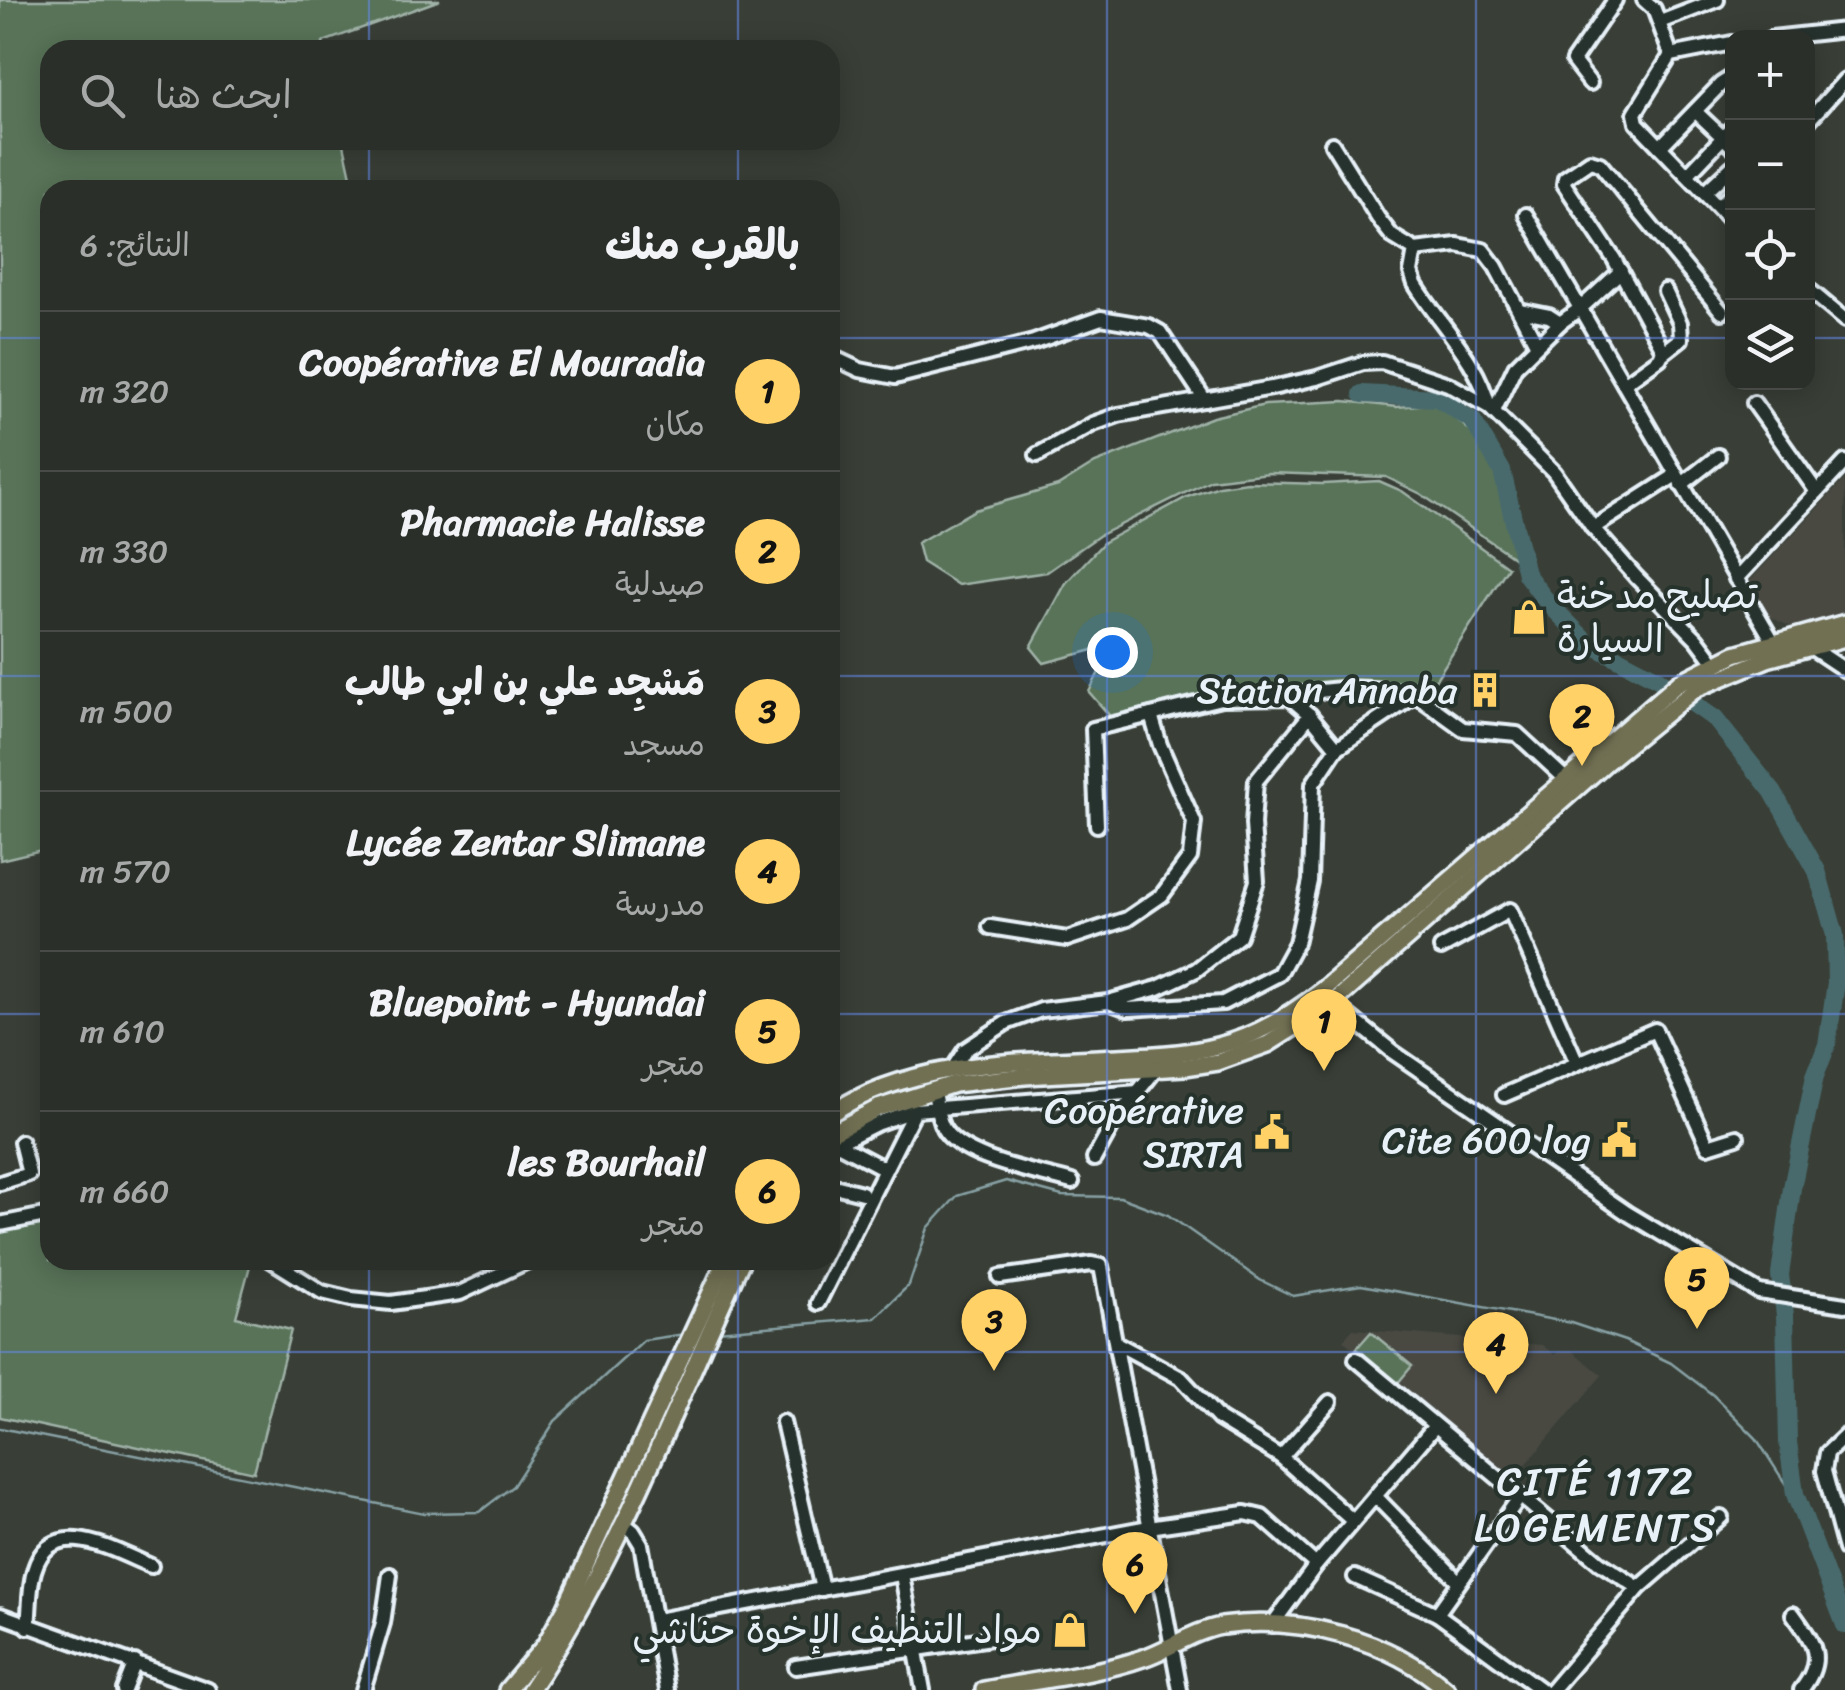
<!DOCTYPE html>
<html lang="ar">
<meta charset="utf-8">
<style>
body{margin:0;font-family:Sriracha,"Playpen Sans Arabic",sans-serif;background:#333731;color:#f1f3f6;direction:rtl}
.controls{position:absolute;right:30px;top:30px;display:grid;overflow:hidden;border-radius:20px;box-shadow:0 5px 25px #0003}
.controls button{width:90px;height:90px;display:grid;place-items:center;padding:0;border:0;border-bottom:2px solid #474a46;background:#2b2f29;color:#f1f3f6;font:50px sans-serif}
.you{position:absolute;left:1112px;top:652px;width:35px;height:35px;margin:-25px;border:8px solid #fff;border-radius:50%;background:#1a73e8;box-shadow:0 0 0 15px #1a73e833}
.badge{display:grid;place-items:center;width:65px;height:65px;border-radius:50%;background:#ffd166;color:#111;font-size:32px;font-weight:700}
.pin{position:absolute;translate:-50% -82px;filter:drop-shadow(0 2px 5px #0008)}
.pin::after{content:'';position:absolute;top:52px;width:35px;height:30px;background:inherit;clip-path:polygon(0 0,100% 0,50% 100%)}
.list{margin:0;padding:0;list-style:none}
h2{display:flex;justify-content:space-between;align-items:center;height:130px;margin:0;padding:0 40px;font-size:42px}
h2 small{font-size:32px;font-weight:400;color:#a6a9a8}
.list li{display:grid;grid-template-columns:65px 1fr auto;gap:30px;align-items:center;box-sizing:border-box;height:160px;padding:0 40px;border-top:2px solid #474a46}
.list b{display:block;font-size:38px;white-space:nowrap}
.list p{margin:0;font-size:32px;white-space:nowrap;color:#a6a9a8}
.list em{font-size:32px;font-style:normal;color:#a6a9a8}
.icon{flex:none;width:55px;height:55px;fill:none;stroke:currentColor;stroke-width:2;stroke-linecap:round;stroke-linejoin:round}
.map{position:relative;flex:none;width:1845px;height:1690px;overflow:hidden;direction:ltr}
.search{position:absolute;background:#2b2f29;box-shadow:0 5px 25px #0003;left:40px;top:40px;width:800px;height:110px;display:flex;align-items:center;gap:25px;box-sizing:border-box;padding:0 35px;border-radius:30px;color:#a6a9a8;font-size:38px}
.panel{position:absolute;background:#2b2f29;box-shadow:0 5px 25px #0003;left:40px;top:180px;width:800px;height:1090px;border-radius:30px;direction:rtl}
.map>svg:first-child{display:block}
</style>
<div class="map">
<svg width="1845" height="1690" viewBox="0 0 1845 1690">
<rect width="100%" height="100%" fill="#393f37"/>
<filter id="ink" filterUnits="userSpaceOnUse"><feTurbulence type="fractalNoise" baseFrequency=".01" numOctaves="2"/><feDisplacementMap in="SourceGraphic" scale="20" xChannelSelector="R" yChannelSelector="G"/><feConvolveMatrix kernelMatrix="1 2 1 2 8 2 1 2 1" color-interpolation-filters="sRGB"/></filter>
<g filter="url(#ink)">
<g fill="#494a42">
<polygon points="1845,479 1845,619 1800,631 1760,612 1745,586"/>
<polygon points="1353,1329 1542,1345 1555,1355 1559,1351 1571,1350 1602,1375 1511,1482 1343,1340"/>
</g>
<g fill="#587359" stroke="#a0b2a8" stroke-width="2.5">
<polygon points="0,0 440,0 323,42 324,50 50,50 50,140 343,140 354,190 50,190 50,848 0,860"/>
<polygon points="1344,401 1397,407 1430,404 1444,408 1475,435 1497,472 1519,561 1421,494 1386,477 1269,473 1211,480 1100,535 1047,572 958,585 922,562 917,543 975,510 1058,486 1095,463 1213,417 1265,405"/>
<polygon points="1379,481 1402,491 1508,567 1436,679 1213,695 1116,723 1089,692 1106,658 1097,649 1044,663 1031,647 1066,583 1104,542 1187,497 1219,486 1247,482 1323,484"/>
<polygon points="50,1223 50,1260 251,1262 236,1317 291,1330 254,1472 0,1417 0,1233"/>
<polygon points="1371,1332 1412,1366 1397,1384 1356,1349"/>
</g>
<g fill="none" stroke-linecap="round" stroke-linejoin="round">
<g stroke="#88a1a5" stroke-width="2.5">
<polyline points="717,1331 875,1318 909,1285 928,1228 957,1196 1006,1181 1062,1196 1120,1197 1168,1215 1260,1280 1293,1296 1361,1285 1571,1323 1625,1341 1671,1363 1713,1395 1756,1438 1799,1505"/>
<polyline points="0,1428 424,1513 479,1512 513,1486 555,1421 644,1340 685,1334"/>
</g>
<polyline stroke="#486b6d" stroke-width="18" points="1362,394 1437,398 1473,421 1502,471 1526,574 1547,602 1587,642 1658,679 1715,719 1773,792 1817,871 1835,935 1836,983 1827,1045 1815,1076 1792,1188 1780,1275 1785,1315 1788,1442 1795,1494 1845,1625"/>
<defs>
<g id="minor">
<polyline points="1644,0 1654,9 1671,55"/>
<polyline points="1660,22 1717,0"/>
<polyline points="1772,38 1845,30"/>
<polyline points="1732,43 1671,55 1635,113 1637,123 1732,222"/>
<polyline points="1590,83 1573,61 1615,0"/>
<polyline points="1695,111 1732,146"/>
<polyline points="1808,121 1845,80"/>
<path d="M1332,144L1378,218L1392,236L1415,250L1411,272L1415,284C1439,324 1478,360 1489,407"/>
<polyline points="1660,147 1721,84 1732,77"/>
<polyline points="1687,175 1732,128"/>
<polyline points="1704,193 1732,167"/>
<polyline points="1718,207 1732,194"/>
<polyline points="1526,215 1774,643"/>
<polyline points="1415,250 1457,245 1483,250 1496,267 1536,343"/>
<polyline points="1808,289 1845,320"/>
<polyline points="1560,323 1582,307 1621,271"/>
<polyline points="1662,354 1681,339 1680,323 1665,291"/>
<polyline points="830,356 860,370 895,377 1034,342 1101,318 1149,326 1160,332 1205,400"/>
<polyline points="1624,384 1660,358 1663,350 1614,259 1564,184 1565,178 1590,161 1600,164 1722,312"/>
<polyline points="1754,403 1817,492"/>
<polyline points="1494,411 1515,367 1560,323 1549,316 1519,310"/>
<polyline points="1037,455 1093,424 1118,415 1272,388 1317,378 1363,363 1382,362 1448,384 1489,407 1554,472 1593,528 1636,577 1697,639 1715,663"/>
<polyline points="1681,485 1718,456"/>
<polyline points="1593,528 1676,475"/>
<polyline points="1736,579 1845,462"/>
<polyline points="1806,644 1845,670"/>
<path d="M1289,697C1330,687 1375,686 1416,695"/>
<polyline points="1097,825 1093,729 1221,698 1289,697 1310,715 1337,748 1416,695 1463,729 1517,734 1571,784"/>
<polyline points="990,927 1067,939 1127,919 1162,895 1190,857 1194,822 1160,745 1151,715"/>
<polyline points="1441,948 1510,910 1577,1063"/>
<polyline points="1109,1002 1128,1009 1223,1003 1279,974 1296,943 1310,881 1313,784 1337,748"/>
<polyline points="1333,1003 1393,1052 1627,1213 1759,1292 1845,1305"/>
<polyline points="952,1070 965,1050 1006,1023 1041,1010 1108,1002 1158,988 1196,970 1239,936 1257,881 1253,824 1256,781 1310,715"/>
<path d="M934,1090C936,1102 937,1116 943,1128C961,1160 1038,1172 1072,1182"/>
<polyline points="1504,1095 1655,1030 1708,1146 1737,1137"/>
<polyline points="832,1141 885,1169"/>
<polyline points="836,1144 878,1123 915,1110"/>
<polyline points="1094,1159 1116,1119 1156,1069"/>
<polyline points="0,1183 29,1174 21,1142"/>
<polyline points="830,1185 862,1193"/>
<polyline points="0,1224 50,1214"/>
<polyline points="271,1260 322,1292 351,1299 391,1303 460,1293 530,1260"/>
<polyline points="1000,1277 1091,1264 1101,1266 1180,1690"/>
<polyline points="818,1303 915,1110 1138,1092"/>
<polyline points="1116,1343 1181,1378 1219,1419 1281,1457"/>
<polyline points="1356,1359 1600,1563 1639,1588"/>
<polyline points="1330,1402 1281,1457 1353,1521"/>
<polyline points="783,1422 822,1589"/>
<polyline points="1845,1436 1827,1453 1824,1471 1845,1549"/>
<polyline points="1375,1496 1458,1581"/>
<polyline points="623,1523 633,1531 641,1544 667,1690"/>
<polyline points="902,1575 923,1690"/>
<polyline points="1355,1577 1437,1614 1541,1690"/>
<polyline points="1437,1614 1519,1498"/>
<path d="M1793,1614C1814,1643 1826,1659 1801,1690"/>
<polyline points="0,1615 208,1690"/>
<polyline points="657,1620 1149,1527 1245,1513 1262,1517 1316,1565"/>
<polyline points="1272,1625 1316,1565 1435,1426"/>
<path d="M28,1627C30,1609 29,1588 34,1571C51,1512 116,1552 151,1566"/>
<polyline points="796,1667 991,1638"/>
<polyline points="124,1690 135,1662"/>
<polyline points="363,1690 383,1623 390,1575"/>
<polyline points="1552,1690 1639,1588 1721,1517"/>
</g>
<g id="major">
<path d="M830,1114C913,1059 1023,1062 1118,1057C1156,1055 1195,1054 1231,1042C1266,1031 1295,1012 1323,990L1678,683L1735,654L1845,623"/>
<polyline points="830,1134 878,1108 954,1084 1025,1076 1185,1067 1218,1062 1268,1044 1333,1003 1612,757 1697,688 1767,659 1845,638"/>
<polyline points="507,1690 545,1645 565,1609 726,1260"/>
<path d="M530,1690C619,1558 675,1404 742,1260"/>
<path d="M984,1690C1035,1680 1095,1675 1143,1658C1170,1649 1193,1631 1222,1626C1297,1615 1390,1639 1447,1690"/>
</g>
</defs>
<use href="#minor" stroke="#e8f1f8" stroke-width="20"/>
<use href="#major" stroke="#e8f1f8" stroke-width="22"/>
<use href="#minor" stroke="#26332d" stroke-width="12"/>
<use href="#major" stroke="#716f52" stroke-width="15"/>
</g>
</g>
<path fill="none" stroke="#6487e3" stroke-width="2.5" stroke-opacity="0.55" d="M369,0V50M738,0V50M1107,0V1690M1476,0V1690M369,140V190M738,140V190M0,338H50M830,338H1732M1808,338H1845M0,676H50M830,676H1845M0,1014H50M830,1014H1845M369,1260V1690M738,1260V1690M0,1352H1845"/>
<defs>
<symbol id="shop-bare" viewBox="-9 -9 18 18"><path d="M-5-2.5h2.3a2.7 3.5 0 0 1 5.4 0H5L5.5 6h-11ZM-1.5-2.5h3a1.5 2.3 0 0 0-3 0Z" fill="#ffd166" stroke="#26332d" stroke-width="2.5" paint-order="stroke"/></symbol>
<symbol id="building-bare" viewBox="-9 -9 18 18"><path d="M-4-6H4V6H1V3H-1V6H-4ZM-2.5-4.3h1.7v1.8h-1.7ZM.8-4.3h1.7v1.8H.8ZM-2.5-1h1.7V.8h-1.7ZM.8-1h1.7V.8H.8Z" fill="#ffd166" stroke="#26332d" stroke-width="2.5" paint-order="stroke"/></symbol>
<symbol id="civic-bare" viewBox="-9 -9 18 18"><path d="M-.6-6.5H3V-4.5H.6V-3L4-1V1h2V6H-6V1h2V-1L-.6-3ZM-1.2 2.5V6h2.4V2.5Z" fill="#ffd166" stroke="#26332d" stroke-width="2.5" paint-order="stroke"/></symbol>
</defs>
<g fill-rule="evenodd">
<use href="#shop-bare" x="1504" y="592" width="50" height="50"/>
<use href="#building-bare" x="1460" y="665" width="50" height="50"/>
<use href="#civic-bare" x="1247" y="1107" width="50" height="50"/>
<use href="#civic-bare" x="1594" y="1115" width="50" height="50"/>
<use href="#shop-bare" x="1045" y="1605" width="50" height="50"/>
</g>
<g text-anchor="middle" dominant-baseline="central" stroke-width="8" stroke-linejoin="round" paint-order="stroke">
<g font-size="38" fill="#e8f1f8" stroke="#26332d" text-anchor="end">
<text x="1557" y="595" text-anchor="start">تصليح مدخنة<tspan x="1557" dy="44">السيارة</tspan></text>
<text x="1457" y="690">Station Annaba</text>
<text x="1244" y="1110">Coopérative<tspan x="1244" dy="44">SIRTA</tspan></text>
<text x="1591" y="1140">Cite 600 log</text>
<text x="1042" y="1630">مواد التنظيف الإخوة حناشي</text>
</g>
<g font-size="40" letter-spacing="2.5" fill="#e8f1f8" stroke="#26332d">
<text x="1596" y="1481">CITÉ 1172<tspan x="1596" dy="46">LOGEMENTS</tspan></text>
</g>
</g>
</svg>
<div class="controls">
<button>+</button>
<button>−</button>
<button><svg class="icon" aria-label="locate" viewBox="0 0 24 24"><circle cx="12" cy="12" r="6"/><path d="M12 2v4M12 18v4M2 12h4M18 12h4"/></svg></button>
<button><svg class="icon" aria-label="layers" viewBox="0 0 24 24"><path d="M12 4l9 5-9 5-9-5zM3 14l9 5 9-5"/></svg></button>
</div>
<div class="you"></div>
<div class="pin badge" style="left:1324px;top:1071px">1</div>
<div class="pin badge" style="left:1582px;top:766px">2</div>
<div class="pin badge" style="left:994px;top:1371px">3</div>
<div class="pin badge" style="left:1496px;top:1394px">4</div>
<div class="pin badge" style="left:1697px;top:1329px">5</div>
<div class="pin badge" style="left:1135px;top:1614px">6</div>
<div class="search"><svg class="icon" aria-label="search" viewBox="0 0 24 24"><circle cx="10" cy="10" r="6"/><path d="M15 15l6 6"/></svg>ابحث هنا</div>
<section class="panel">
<h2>بالقرب منك<small>النتائج: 6</small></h2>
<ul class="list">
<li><span class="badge">1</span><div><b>Coopérative El Mouradia</b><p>مكان</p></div><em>320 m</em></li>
<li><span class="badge">2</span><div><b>Pharmacie Halisse</b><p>صيدلية</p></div><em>330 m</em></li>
<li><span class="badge">3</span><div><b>مَسْجِد علي بن ابي طالب</b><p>مسجد</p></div><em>500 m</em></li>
<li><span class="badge">4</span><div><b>Lycée Zentar Slimane</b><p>مدرسة</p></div><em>570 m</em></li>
<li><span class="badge">5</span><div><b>Bluepoint - Hyundai</b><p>متجر</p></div><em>610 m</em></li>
<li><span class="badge">6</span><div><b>les Bourhail</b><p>متجر</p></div><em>660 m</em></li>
</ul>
</section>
</div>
